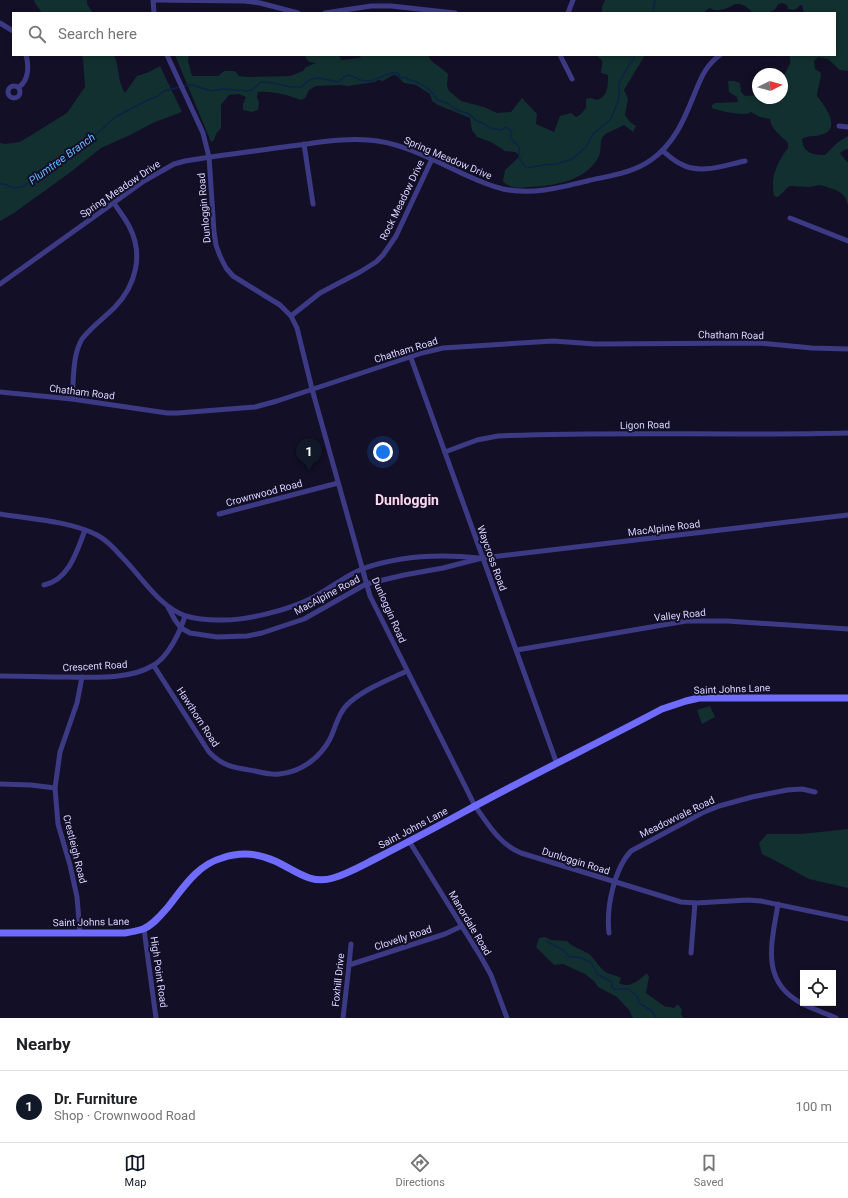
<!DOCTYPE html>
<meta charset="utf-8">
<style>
body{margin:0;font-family:Roboto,sans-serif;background:#f2f2f2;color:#202124}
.controls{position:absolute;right:12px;bottom:12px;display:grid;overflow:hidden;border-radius:0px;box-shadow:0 2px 6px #0003}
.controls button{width:36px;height:36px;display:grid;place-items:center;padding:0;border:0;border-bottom:1px solid #e0e0e0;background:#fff;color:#202124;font:20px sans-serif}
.compass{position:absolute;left:752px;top:68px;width:36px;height:36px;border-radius:50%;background:#fff;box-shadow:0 2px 6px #0003;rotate:85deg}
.you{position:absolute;left:383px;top:452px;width:14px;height:14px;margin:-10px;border:3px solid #fff;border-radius:50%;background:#1a73e8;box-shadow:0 0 0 6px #1a73e833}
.badge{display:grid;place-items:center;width:26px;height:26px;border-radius:50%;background:#111827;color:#fff;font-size:13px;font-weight:700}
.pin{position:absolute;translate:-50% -33px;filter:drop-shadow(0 1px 2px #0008)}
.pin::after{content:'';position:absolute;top:21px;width:14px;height:12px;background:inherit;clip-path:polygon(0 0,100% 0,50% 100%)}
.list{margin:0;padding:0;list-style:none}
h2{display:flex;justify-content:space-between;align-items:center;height:52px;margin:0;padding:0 16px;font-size:17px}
h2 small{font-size:13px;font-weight:400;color:#757577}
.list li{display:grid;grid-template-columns:26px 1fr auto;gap:12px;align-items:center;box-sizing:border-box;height:72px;padding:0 16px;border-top:1px solid #e0e0e0}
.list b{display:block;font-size:15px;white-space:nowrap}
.list p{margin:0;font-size:13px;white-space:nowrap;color:#757577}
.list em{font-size:13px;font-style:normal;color:#757577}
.icon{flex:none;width:22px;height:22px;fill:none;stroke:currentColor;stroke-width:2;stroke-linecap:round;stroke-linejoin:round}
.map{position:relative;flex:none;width:848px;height:1018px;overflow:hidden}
.search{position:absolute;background:#fff;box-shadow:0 2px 6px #0003;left:12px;right:12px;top:12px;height:44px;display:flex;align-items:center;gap:10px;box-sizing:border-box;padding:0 14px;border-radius:0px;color:#757577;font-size:15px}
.sheet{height:124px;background:#fff}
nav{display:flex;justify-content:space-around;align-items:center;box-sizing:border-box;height:56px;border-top:1px solid #e0e0e0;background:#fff;font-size:11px;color:#757577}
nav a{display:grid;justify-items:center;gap:2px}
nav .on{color:#111827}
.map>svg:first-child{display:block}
</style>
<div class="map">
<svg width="848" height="1018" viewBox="0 0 848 1018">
<rect width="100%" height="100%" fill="#130f26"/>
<g fill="#12302f">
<polygon points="34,0 87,0 87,4 93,13 42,13 35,3"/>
<path d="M605,0H848V71L840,70L828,59L818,57L814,61L815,69L821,73C821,82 817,88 817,96C825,106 843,130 820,135C814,137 808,135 802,139C803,153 813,155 825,155L838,142L848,136V149L844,150L840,153L846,161L848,162V205L845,197L842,194L836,190L820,185L809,187L790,186L787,188L778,197L774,196C770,178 777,162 788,148V143C781,135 771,130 770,119L760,117L751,112C745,117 719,111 712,108V105L715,103L738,102L737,97L729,92L728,81H734L740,83L741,92L745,96L758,95V98L783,99C788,92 789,83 784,76C787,66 793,66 789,55H835V13H804L802,5H800L798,8L794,10L788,9L787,5L782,3L778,4C777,7 775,10 772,11C768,13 757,14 753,12C748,9 744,3 737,4C733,4 734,5 731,6C725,10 716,12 710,8L702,13H602V7Z"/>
<path d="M81,55H114C120,69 117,80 125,93L137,76L149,72L160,66L182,112L155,122L128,136L101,148L68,174L14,213L0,221V143L5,144L20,142L67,113L85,87L83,58Z"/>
<path d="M175,55H189L188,61L192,76H218L224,71H235L239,76L248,77L290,76L303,71L306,67L316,63L309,62L304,55H339L341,60L360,58L361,55H428C431,64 441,66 448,74L447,86L449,91L461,101L484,107L497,113L511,112L522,98L537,114L536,124L554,132L560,116L571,113L576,117L581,114L586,108V99L591,98L597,100C608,96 608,86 608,75L601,73C601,68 603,65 602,60L596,55H645L624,90L628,99L625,115L630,122L636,126L633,132L624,125C618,128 609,132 604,135C599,140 602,149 599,156C587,181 554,186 529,187C520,188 509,189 503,181L505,170L518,158V154L515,152L505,151L491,142L477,137L472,130L470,118L438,105L432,101L430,94L416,85L404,83L396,75H393L383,81L378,80L375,82L348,86L340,85L316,86L309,90L305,98L301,100C286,95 274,91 258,92L257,97L259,102L258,110L252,112L243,110V104L246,97L239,94L229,95L221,105V128L216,134L214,140L211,142Z"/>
<polygon points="710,706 715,717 702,724 697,710"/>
<polygon points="848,829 848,888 809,879 774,860 762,854 759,843 767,834 801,834"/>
<path d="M545,937L551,940L567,941C573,948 581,949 589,954C594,958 597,964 601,968C607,975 614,974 621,978L619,983C630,989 639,980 647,973L649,977L646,993L664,1006L674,1008L678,1004L682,1010L681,1014L683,1018H633L629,1010L617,997L598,987L594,981L585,974L563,964L554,965L536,947L539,938Z"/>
</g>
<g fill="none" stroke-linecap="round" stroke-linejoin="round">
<g stroke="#0c2248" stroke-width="1.5">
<polyline points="653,13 655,0"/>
<path d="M183,86L192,85L211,91L223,89L247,91L252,90L261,82L273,83L291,87H302C314,71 324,81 339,82C351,67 354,82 367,81C378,81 388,71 398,73L400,78L405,77C408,80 410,80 414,81C424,85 433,91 437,100L447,103L455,109L469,114L477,121L485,124L490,128L501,130L507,127L512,133L510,136C512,141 517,143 519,147C520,150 518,154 519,157C521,161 524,166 527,168L544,165L557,164L572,159L586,147L593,134L611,119L619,99V83L630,63L634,59V55"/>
<polyline points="0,184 4,184 14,188 25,186 44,169 66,158 84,146 115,117 148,100 156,97 164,91 180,87"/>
<polyline points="546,941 563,950 570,957 578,957 589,961 592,964 597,974 612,982 612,987 614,989 628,989 637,996 639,1003 652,1011 656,1018"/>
</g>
<g stroke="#3d3a85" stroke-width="5">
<polyline points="153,0 245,1 260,3 298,13"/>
<polyline points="153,0 154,13"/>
<polyline points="325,13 371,6 391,6 455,13"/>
<polyline points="568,13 573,0"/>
<polyline points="0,23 13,31"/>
<path d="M167,55L203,133L209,157L214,232L216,245L220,256L226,268L233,276L280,305L291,316L297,328L312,389L370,596L475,806C488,824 499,844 521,853L681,902L696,903L748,900L761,901L848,919"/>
<polyline points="560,55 572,79"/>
<circle cx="14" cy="92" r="6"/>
<path d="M19,87C29,80 29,66 26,55"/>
<polyline points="839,126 848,127"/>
<polyline points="304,144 313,204"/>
<path d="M663,151C669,156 674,161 681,164C700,175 725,165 745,161"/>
<polyline points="790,218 848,241"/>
<path d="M0,284L144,181L174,164L185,161C220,155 256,151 291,146C316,143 342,138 368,140C403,142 437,162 468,176C479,181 491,186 503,189C532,195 559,188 587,181C608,176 633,173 651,160C674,144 684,120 694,95C701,78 705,66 720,55"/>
<polyline points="291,316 320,293 360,272 376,262 383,255 396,236 432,159"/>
<polyline points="411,358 557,764"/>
<polyline points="0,392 72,399 167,413 178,413 255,407 277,401 422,353 443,348 553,341 595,344 759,343 812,348 848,349"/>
<path d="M72,399C74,380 72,356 82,339C91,327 104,318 115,307C136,285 144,254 129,226C125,218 119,211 114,203"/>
<path d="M445,452L477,440L498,436C615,431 732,436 848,433"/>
<path d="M0,514C30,519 70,521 97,535C107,540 115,549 122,557C141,576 159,607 186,616C196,619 209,620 219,620C245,621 289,610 312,598C329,589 345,576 362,569C398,556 441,554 479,558"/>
<polyline points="219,514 338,483"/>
<path d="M44,585C69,580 77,551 85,530"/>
<polyline points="168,607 175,620 181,628 190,633 217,637 247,636 262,633 304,619 366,584 404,575 443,568 482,558 848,515"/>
<polyline points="517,650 686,621 727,621 848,629"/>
<path d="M154,666L209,752C223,767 236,768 255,771C263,773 271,775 279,774C301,772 320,758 330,739C336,726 339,711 350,702C367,688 388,680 407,671"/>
<path d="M0,676C22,676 43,677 65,677C91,677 129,680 152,666C168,658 180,632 185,616"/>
<polyline points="0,784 31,785 55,788"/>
<polyline points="409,841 481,957 491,975 507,1018"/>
<path d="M778,904C772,942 759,982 803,1004C813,1009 825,1013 836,1018"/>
<polyline points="144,929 156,1018"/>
<polyline points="80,933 77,897 70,865 58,824 55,788 60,752 77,703 82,677"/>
<path d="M609,933C606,908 614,869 631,851L702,813L719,806L752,797L787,790L802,789L815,792"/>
<polyline points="691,953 695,903"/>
<polyline points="349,965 445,934 462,926"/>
<polyline points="343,1018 349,965 351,944"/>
</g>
<path stroke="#6f6bff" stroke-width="7" d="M0,933H125C131,932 137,931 143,929C153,925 161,915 168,907C183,888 197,865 222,858C240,852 258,853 275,861C295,870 310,885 333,878C347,874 361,866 375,859C404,844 433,829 462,813C528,777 596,744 662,709L686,701L699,698H848"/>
</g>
<g text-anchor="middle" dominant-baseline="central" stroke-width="4" stroke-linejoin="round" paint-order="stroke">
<g font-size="10" fill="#d9d4ff" stroke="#130f26">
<text transform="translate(448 158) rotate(23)">Spring Meadow Drive</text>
<text transform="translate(120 189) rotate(-34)">Spring Meadow Drive</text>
<text transform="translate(402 200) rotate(-64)">Rock Meadow Drive</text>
<text transform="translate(204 208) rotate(-95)">Dunloggin Road</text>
<text transform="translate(731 335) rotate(1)">Chatham Road</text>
<text transform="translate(406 350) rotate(-17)">Chatham Road</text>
<text transform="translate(82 392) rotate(7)">Chatham Road</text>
<text transform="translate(645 425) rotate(-1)">Ligon Road</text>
<text transform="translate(264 493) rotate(-15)">Crownwood Road</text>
<text transform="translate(664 528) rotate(-7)">MacAlpine Road</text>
<text transform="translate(492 558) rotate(70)">Waycross Road</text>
<text transform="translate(327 595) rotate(-28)">MacAlpine Road</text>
<text transform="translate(389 610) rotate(66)">Dunloggin Road</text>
<text transform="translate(680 615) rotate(-6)">Valley Road</text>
<text transform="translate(95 666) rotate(-3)">Crescent Road</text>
<text transform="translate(732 689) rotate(-2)">Saint Johns Lane</text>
<text transform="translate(198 717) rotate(57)">Hawthorn Road</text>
<text transform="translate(677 817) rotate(-26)">Meadowvale Road</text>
<text transform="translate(413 828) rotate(-28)">Saint Johns Lane</text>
<text transform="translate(75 849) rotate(76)">Crestleigh Road</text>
<text transform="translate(576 861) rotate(17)">Dunloggin Road</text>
<text transform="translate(91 922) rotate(-1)">Saint Johns Lane</text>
<text transform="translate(470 923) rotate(59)">Manordale Road</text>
<text transform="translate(403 938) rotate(-18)">Clovelly Road</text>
<text transform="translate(159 972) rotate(82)">High Point Road</text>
<text transform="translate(338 980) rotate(-84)">Foxhill Drive</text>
</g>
<g font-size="11" font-style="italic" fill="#62b6ff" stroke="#130f26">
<text transform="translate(62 159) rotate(-36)">Plumtree Branch</text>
</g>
<g font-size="14" font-weight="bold" fill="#ffd6f0" stroke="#130f26">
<text x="407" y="500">Dunloggin</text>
</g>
</g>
</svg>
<div class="controls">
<button><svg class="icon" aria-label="locate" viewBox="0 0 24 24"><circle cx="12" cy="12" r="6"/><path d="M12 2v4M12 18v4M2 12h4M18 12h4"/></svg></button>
</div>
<svg class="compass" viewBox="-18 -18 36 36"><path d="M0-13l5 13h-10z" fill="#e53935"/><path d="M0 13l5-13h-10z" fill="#757577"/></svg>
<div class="you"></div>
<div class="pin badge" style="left:309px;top:471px">1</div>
<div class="search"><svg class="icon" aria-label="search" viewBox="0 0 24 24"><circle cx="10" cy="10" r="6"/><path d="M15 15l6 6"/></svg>Search here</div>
</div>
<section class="sheet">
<h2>Nearby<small></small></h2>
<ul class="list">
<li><span class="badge">1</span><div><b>Dr. Furniture</b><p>Shop · Crownwood Road</p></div><em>100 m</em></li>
</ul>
</section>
<nav>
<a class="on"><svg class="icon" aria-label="map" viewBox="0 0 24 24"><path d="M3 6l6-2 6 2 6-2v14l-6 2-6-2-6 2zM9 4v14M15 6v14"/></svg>Map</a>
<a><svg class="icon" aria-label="directions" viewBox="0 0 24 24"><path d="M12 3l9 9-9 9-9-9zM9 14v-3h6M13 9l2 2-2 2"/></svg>Directions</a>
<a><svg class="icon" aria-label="saved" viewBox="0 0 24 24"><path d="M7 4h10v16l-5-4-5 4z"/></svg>Saved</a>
</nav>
